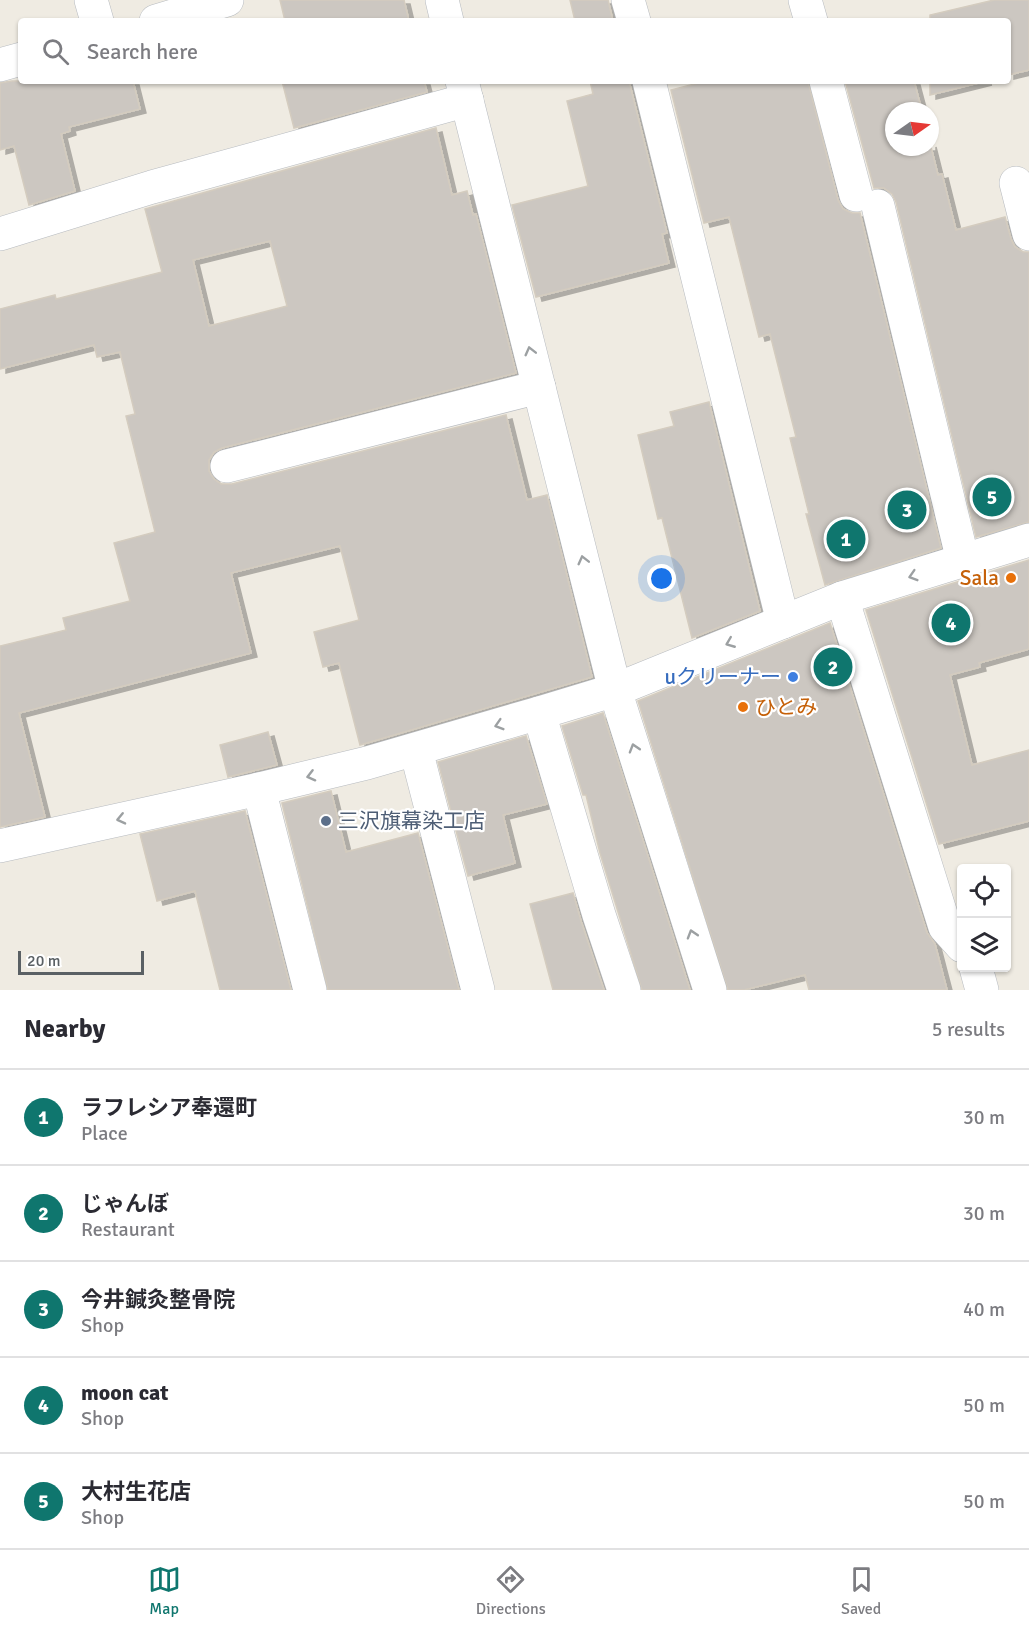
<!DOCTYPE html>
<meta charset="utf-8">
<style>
body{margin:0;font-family:Signika,"Noto Sans JP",sans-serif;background:#f2f2f3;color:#2b2b33}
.controls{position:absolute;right:18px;bottom:18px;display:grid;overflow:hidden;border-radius:6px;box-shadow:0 2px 4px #0004}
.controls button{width:54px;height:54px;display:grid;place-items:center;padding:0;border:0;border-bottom:2px solid #e1e1e2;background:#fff;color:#2b2b33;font:30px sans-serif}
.compass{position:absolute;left:885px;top:102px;width:54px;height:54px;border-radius:50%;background:#fff;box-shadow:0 2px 4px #0004;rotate:76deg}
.scale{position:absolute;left:18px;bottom:15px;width:126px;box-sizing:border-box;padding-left:6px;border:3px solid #5a6064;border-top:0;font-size:16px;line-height:21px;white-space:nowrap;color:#5a6064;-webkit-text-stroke:4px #fff;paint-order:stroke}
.you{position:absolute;left:662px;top:579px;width:21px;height:21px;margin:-15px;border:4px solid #fff;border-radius:50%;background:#1a73e8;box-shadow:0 0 0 9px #1a73e833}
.badge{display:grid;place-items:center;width:39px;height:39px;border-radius:50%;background:#0f766e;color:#fff;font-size:20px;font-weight:700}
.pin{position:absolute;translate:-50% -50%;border:3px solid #fff;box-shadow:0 2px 6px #0006}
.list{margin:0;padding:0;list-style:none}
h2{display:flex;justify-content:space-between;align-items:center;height:78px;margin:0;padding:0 24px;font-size:26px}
h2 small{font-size:20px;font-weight:400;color:#7c7c81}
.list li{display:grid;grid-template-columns:39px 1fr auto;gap:18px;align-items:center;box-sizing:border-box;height:96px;padding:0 24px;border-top:2px solid #e1e1e2}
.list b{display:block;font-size:22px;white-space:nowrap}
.list p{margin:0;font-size:20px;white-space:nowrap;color:#7c7c81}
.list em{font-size:20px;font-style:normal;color:#7c7c81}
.icon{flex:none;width:33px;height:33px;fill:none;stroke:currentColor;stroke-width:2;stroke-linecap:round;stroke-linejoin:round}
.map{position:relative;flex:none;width:1029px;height:990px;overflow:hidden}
.search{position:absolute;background:#fff;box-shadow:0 2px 4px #0004;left:18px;right:18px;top:18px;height:66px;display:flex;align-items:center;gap:15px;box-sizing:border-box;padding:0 21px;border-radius:6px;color:#7c7c81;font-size:22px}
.sheet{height:558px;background:#fff}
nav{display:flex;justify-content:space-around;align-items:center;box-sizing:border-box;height:84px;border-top:2px solid #e1e1e2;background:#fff;font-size:16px;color:#7c7c81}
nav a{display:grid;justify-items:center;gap:3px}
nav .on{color:#0f766e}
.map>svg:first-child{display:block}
</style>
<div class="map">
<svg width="1029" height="990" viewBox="0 0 1029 990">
<defs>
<filter id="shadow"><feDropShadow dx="6" dy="4" stdDeviation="0" flood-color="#0004"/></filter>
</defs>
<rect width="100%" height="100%" fill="#efebe2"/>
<g fill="#ccc7c1" stroke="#d4ccbf" stroke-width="1.5" fill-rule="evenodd" filter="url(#shadow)">
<polygon points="280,0 404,0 409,21 285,21"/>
<polygon points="570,0 608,0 613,21 575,21"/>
<polygon points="994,0 1029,0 1029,70 1008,75 1008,21 930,21 930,15"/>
<polygon points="12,81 133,81 140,109 69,127 70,131 61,134 75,191 29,205 14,146 0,150 0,83"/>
<polygon points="282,81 424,81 427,92 294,128"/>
<polygon points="590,81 629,81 667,233 662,234 669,263 536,297 512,205 588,186 567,101 593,94"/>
<polygon points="706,81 808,81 838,200 843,209 852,213 860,213 941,548 825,585 806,514 809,514 790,438 796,437 770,334 759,337 729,217 704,223 671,90"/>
<polygon points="845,81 914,81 922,111 894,111 894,147 930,147 930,143 938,175 942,174 956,230 1005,217 1011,239 1015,247 1023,252 1029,252 1029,522 976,537 896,202 892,194 884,188 874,188"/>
<polygon points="930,81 986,81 930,95"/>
<path d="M436,128L452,195L467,191L473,215L476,214L516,373L222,448L214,452L209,460V471L214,479L221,484H232L506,415L527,500L547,495L592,677L360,745L339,663L323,667L314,632L359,620L340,546L231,573L251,653L19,713L45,817L0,827V646L66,630L63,618L130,601L114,543L155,532L126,416L135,414L120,352L97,357L94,345L0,369V309L55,295L56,299L162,272L145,209ZM270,241L287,306L209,326L193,260Z"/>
<polygon points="709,402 760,611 692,638 662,518 658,519 638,435 674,426 670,412"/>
<polygon points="1029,560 1029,649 979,663 980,667 950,675 972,765 1029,750 1029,821 939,844 866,610"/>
<polygon points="830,623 927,933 935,944 947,990 809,990 805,975 744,990 728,990 638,701"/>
<polygon points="603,713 690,990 642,990 600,853 586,795 583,795 562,726"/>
<polygon points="268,732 277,765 228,777 220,745"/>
<polygon points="526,736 547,804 503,815 515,863 468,876 438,762"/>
<polygon points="331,791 346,852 418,833 459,990 328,990 282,803"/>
<polygon points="245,811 291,990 220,990 195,891 157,901 140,834"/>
<polygon points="573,893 581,921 604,990 553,990 530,904"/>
</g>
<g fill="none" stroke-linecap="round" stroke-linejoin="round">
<defs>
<g id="minor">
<polyline points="91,0 97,21"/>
<polyline points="442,0 447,21"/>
<polyline points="628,0 634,21"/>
<polyline points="805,0 811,21"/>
<polyline points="156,21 227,0"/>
<polyline points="0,65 21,59"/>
<polyline points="462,81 615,690 710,990"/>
<polyline points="649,81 783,622"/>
<polyline points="826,81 856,195"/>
<polyline points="1016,183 1029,234"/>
<polyline points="878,206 963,561"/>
<polyline points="0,234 152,187 467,100"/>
<polyline points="227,466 539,387"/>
<polyline points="842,598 945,927 962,946"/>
<polyline points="539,713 599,915 624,990"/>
<polyline points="416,750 478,990"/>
<polyline points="259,789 310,990"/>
<polyline points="0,846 259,789 367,763 539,713 615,690 842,598 1029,540"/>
<polyline points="976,968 982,990"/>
</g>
</defs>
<use href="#minor" stroke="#b7bbc0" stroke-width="34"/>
<use href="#minor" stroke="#fff" stroke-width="33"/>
</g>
<defs><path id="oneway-chevron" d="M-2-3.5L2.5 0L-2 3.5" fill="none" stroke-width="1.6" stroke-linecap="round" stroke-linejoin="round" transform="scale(1.5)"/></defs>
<g stroke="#9ca0a2">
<use href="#oneway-chevron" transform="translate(530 351) rotate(-104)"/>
<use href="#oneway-chevron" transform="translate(583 560) rotate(-104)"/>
<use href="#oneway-chevron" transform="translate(913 576) rotate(163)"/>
<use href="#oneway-chevron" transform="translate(730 643) rotate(158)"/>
<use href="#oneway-chevron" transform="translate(499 725) rotate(163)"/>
<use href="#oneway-chevron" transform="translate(634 748) rotate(-107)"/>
<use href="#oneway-chevron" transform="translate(311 776) rotate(166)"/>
<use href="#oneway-chevron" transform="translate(121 819) rotate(167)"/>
<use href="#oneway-chevron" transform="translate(692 934) rotate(-107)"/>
</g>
<g fill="#e8710a" stroke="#fff" stroke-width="2">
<circle cx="1011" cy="578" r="6"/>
<circle cx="743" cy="707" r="6"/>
</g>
<circle fill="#3f7fe0" stroke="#fff" stroke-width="2" cx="793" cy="677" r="6"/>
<circle fill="#5c6f8a" stroke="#fff" stroke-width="2" cx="326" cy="821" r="6"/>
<g text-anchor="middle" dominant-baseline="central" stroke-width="4.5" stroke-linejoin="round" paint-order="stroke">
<g font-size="21" fill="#c56008" stroke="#fff" text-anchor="end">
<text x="999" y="578">Sala</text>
<text x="755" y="707" text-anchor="start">ひとみ</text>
</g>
<g font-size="21" fill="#366cbe" stroke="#fff" text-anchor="end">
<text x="781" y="677">uクリーナー</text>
</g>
<g font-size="21" fill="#4e5e75" stroke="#fff" text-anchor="start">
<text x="338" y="821">三沢旗幕染工店</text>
</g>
</g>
</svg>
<div class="controls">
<button><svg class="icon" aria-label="locate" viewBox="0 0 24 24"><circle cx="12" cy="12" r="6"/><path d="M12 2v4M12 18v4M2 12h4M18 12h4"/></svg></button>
<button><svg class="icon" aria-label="layers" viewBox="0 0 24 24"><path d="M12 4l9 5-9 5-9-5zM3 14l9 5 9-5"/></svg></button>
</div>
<svg class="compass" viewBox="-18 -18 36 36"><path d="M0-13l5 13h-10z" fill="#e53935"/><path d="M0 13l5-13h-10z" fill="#7c7c81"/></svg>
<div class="scale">20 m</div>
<div class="you"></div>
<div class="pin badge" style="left:846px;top:539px">1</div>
<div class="pin badge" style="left:833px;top:667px">2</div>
<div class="pin badge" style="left:907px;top:510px">3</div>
<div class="pin badge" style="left:951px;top:623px">4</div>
<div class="pin badge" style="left:992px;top:497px">5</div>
<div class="search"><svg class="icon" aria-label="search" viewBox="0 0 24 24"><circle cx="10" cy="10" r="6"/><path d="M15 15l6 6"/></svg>Search here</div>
</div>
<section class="sheet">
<h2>Nearby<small>5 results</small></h2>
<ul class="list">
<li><span class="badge">1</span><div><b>ラフレシア奉還町</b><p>Place</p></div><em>30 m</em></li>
<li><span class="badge">2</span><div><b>じゃんぼ</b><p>Restaurant</p></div><em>30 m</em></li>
<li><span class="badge">3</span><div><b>今井鍼灸整骨院</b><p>Shop</p></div><em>40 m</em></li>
<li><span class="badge">4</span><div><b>moon cat</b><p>Shop</p></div><em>50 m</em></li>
<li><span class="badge">5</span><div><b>大村生花店</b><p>Shop</p></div><em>50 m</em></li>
</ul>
</section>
<nav>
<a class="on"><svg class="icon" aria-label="map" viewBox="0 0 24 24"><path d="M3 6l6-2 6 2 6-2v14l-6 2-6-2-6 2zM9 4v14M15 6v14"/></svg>Map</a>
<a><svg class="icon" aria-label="directions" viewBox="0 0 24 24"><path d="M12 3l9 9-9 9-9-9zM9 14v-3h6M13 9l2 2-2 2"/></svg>Directions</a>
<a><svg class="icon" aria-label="saved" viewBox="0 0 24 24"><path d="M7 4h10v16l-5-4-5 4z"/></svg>Saved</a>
</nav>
